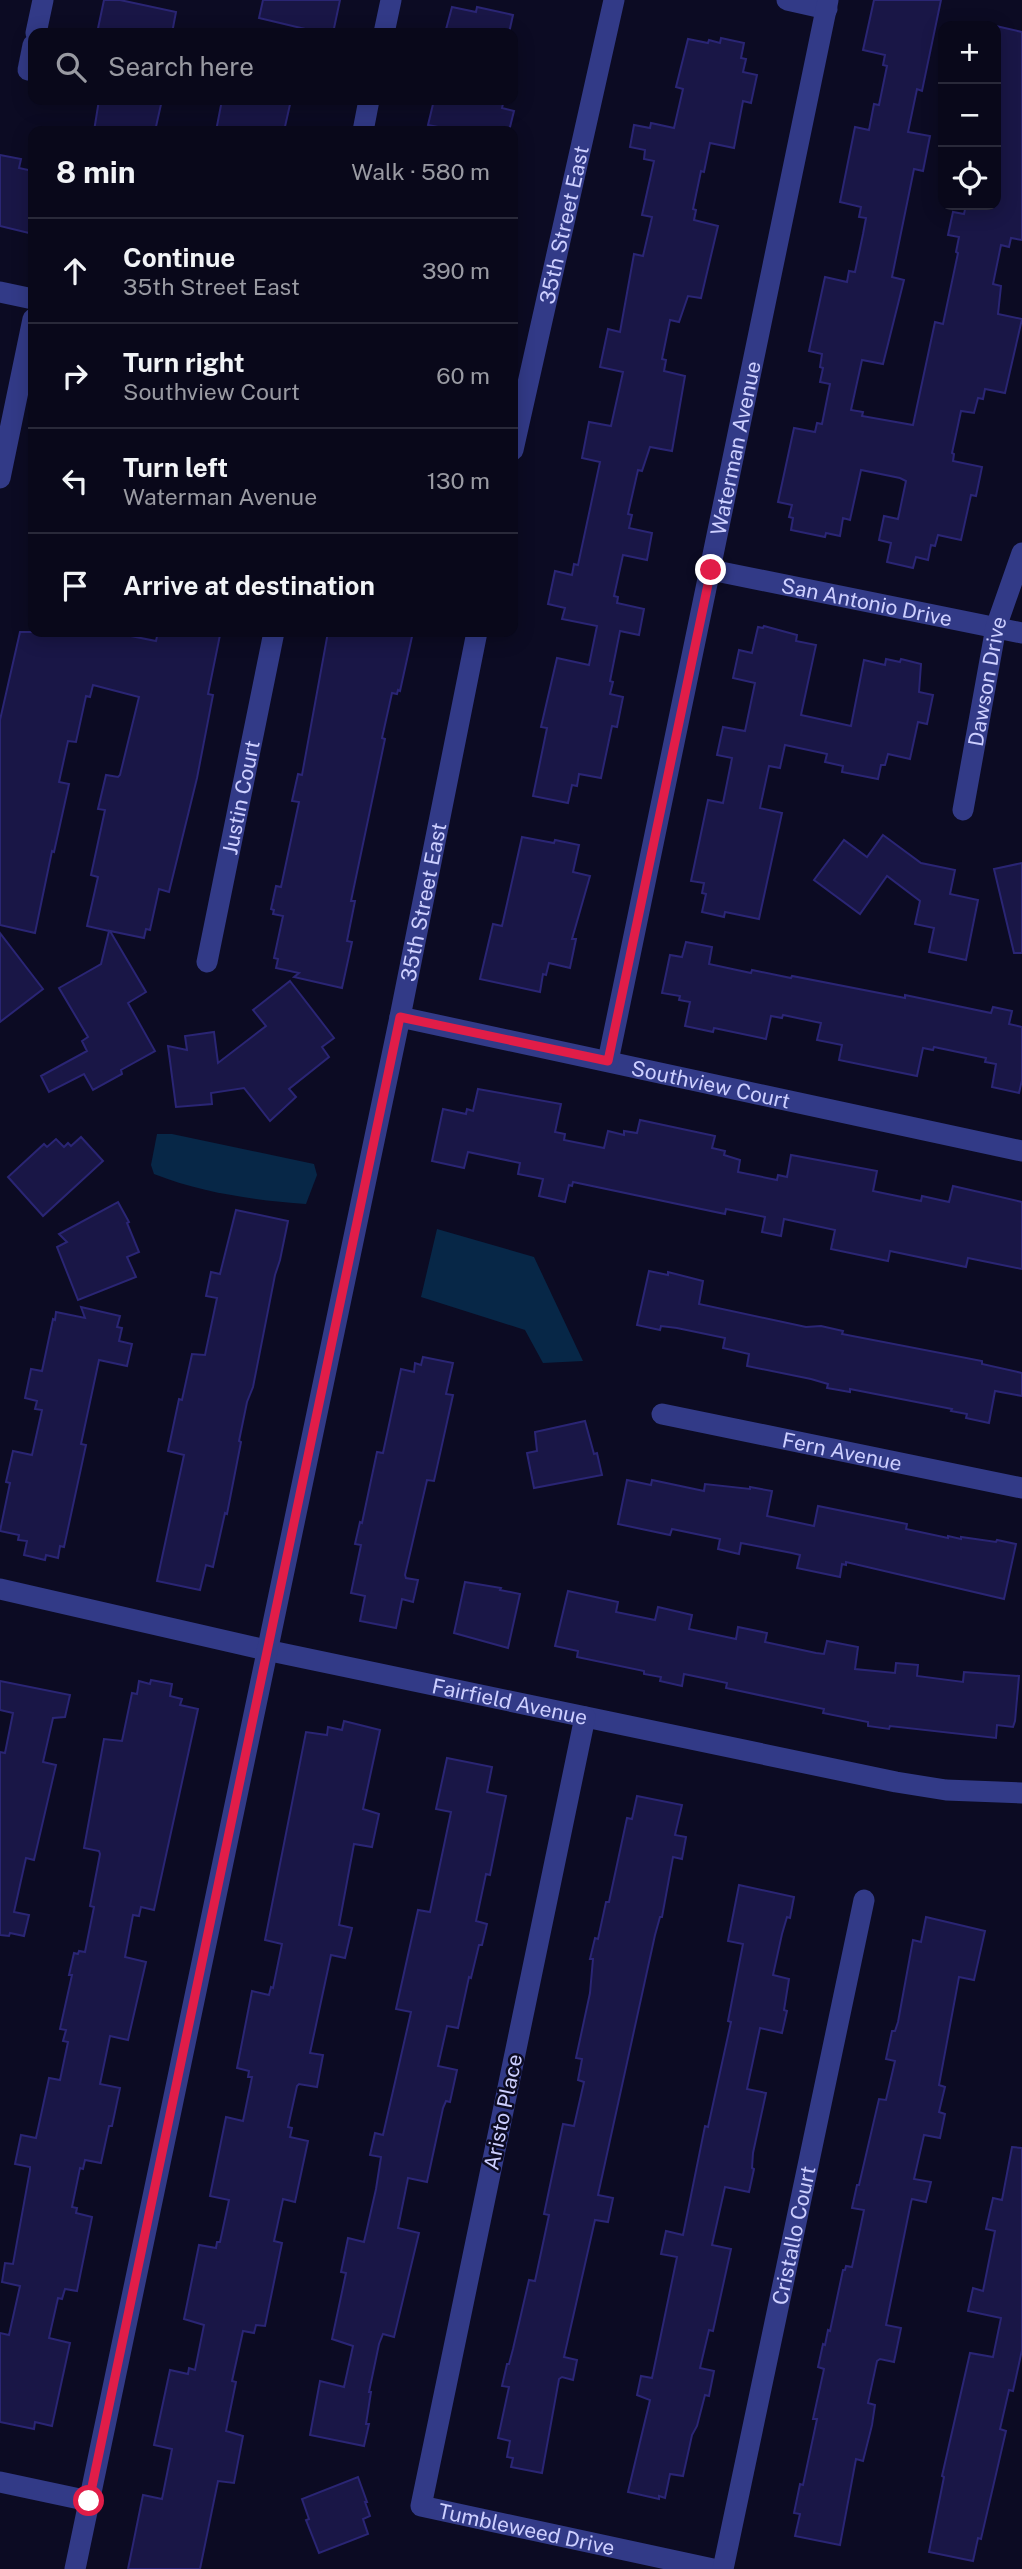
<!DOCTYPE html>
<meta charset="utf-8">
<style>
body{margin:0;font-family:"Public Sans",sans-serif;background:#121123;color:#f1f3f6}
.controls{position:absolute;right:21px;top:21px;display:grid;overflow:hidden;border-radius:14px;box-shadow:0 4px 18px #0003}
.controls button{width:63px;height:63px;display:grid;place-items:center;padding:0;border:0;border-bottom:2px solid #292939;background:#09081a;color:#f1f3f6;font:35px sans-serif}
.stop{position:absolute;width:21px;height:21px;margin:-16px;border:5px solid #e11d48;border-radius:50%;background:#fff}
.stop.end{background:#e11d48;border-color:#fff;box-shadow:0 2px 7px #0008}
.list{margin:0;padding:0;list-style:none}
h2{display:flex;justify-content:space-between;align-items:center;height:91px;margin:0;padding:0 28px;font-size:30px}
h2 small{font-size:23px;font-weight:400;color:#999aa2}
.list li{display:grid;grid-template-columns:46px 1fr auto;gap:21px;align-items:center;box-sizing:border-box;height:105px;padding:0 28px;border-top:2px solid #292939}
.list b{display:block;font-size:26px;white-space:nowrap}
.list p{margin:0;font-size:23px;white-space:nowrap;color:#999aa2}
.list em{font-size:23px;font-style:normal;color:#999aa2}
.icon{flex:none;width:38px;height:38px;fill:none;stroke:currentColor;stroke-width:2;stroke-linecap:round;stroke-linejoin:round}
.map{position:relative;flex:none;width:1022px;height:2569px;overflow:hidden}
.search{position:absolute;background:#09081a;box-shadow:0 4px 18px #0003;left:28px;top:28px;width:490px;height:77px;display:flex;align-items:center;gap:18px;box-sizing:border-box;padding:0 24px;border-radius:14px;color:#999aa2;font-size:26px}
.panel{position:absolute;background:#09081a;box-shadow:0 4px 18px #0003;left:28px;top:126px;width:490px;height:511px;border-radius:14px}
.map>svg:first-child{display:block}
</style>
<div class="map">
<svg width="1022" height="2569" viewBox="0 0 1022 2569">
<rect width="100%" height="100%" fill="#0c0b23"/>
<g fill="#072747">
<path d="M157,1134H172L314,1164L317,1175L306,1204C254,1200 202,1193 154,1174L151,1165Z"/>
<polygon points="437,1229 534,1257 583,1361 543,1363 525,1330 421,1297"/>
</g>
<g fill="#191646" stroke="#2a2574" stroke-width="2">
<polygon points="104,0 120,0 176,12 172,33 97,33"/>
<polygon points="263,0 340,0 333,33 322,33 259,18"/>
<polygon points="874,0 941,0 922,91 917,89 908,132 930,136 923,171 914,169 892,277 904,280 883,364 862,360 851,410 863,412 862,416 913,425 935,322 943,324 958,253 956,252 959,237 948,235 953,212 964,214 966,205 996,205 996,26 1022,32 1022,240 1011,238 1009,247 1001,245 993,284 1001,286 998,314 1022,319 1005,393 985,389 983,399 978,398 974,413 961,411 952,453 954,454 953,461 982,467 976,496 971,495 961,540 938,535 935,546 931,545 928,560 916,557 913,568 887,562 891,543 879,540 884,516 898,519 906,481 900,478 861,470 850,520 843,518 840,536 826,533 825,537 791,530 793,518 789,517 792,505 778,502 794,428 815,432 817,423 822,424 830,384 820,382 823,368 820,367 822,354 809,351 825,277 847,282 849,271 855,272 863,234 866,218 859,217 861,207 840,202 855,127 869,130 874,104 879,105 887,66 883,65 885,55 863,50"/>
<polygon points="452,7 476,12 477,7 513,15 509,33 445,33"/>
<polygon points="721,38 744,43 741,58 746,59 743,72 757,75 751,103 743,101 734,148 710,143 704,172 701,171 693,209 696,210 694,220 718,226 701,298 688,296 679,322 670,320 662,359 666,360 664,371 685,376 672,451 650,447 642,471 638,470 628,514 632,515 629,528 652,533 647,560 623,555 614,596 618,597 617,603 644,609 639,635 620,631 610,681 613,682 610,694 623,697 617,727 612,726 601,778 579,774 577,786 572,785 568,803 533,796 547,728 541,727 557,658 589,665 597,626 562,619 565,608 548,604 555,571 572,575 574,564 578,565 600,462 582,458 589,422 611,426 623,372 600,367 608,329 620,332 634,254 643,256 652,217 642,215 654,161 644,159 645,150 630,147 634,125 650,128 651,123 674,128 683,89 676,87 688,39 708,43 709,40 720,43"/>
<polygon points="99,100 162,100 155,131 94,131"/>
<polygon points="222,100 291,100 284,131 216,131"/>
<polygon points="434,100 504,100 502,108 514,111 509,131 458,131 428,125"/>
<polygon points="0,155 21,159 19,168 33,171 33,234 0,226"/>
<polygon points="764,626 797,635 796,641 816,645 801,715 851,726 864,660 885,665 886,659 900,662 901,659 921,664 919,692 933,695 927,724 918,722 910,759 888,754 885,765 881,765 878,779 842,772 843,766 825,762 827,754 785,745 780,768 769,766 760,808 782,813 759,919 725,912 724,917 702,912 706,894 702,893 704,883 691,881 708,800 723,803 732,758 717,755 723,727 745,731 755,683 733,678 739,650 752,653 758,627 763,628"/>
<polygon points="20,632 111,632 156,641 158,632 207,632 220,635 208,694 213,695 197,778 169,892 159,889 150,930 146,929 144,938 110,931 146,992 128,1003 155,1051 121,1070 122,1074 93,1090 84,1074 49,1092 41,1076 87,1051 82,1041 88,1037 59,988 101,964 109,931 87,926 98,877 91,875 105,810 98,809 106,775 118,777 120,775 139,697 93,685 90,697 86,696 76,742 68,741 59,782 69,784 54,852 52,851 35,933 0,925 0,720"/>
<polygon points="328,632 413,632 400,691 398,690 397,694 392,693 382,738 385,739 351,901 355,901 347,941 352,942 342,988 294,977 299,973 276,968 278,959 274,958 283,916 273,914 274,910 271,909 276,886 281,887 299,802 292,801 298,774 302,775"/>
<polygon points="883,835 921,863 955,870 950,894 978,900 966,960 929,952 934,928 915,924 920,901 887,876 860,914 814,880 844,840 867,857"/>
<polygon points="522,837 554,843 555,840 579,845 573,872 590,876 572,939 576,939 570,968 549,963 546,975 543,974 540,992 480,979 493,924 502,926"/>
<polygon points="1022,863 1022,953 1014,953 994,869"/>
<polygon points="0,933 43,989 0,1022"/>
<polygon points="686,942 712,947 709,964 751,973 752,970 791,978 792,976 905,998 905,995 991,1013 993,1007 1012,1011 1009,1024 1022,1027 1022,1080 1019,1093 992,1087 996,1064 985,1062 986,1058 934,1047 933,1050 923,1048 917,1076 839,1060 842,1045 817,1040 821,1023 783,1015 782,1018 771,1016 766,1039 714,1028 713,1032 685,1026 690,1002 679,1000 680,996 662,993 670,955 682,957"/>
<polygon points="290,981 334,1038 322,1047 329,1057 289,1089 296,1097 270,1121 244,1088 211,1093 212,1104 176,1107 168,1046 187,1050 185,1036 214,1032 218,1063 266,1026 253,1010"/>
<polygon points="478,1089 561,1104 555,1132 565,1134 564,1140 604,1148 608,1131 624,1135 624,1131 637,1133 640,1120 715,1136 712,1148 725,1151 724,1155 740,1160 738,1172 777,1180 778,1175 787,1177 791,1155 877,1171 873,1191 921,1201 922,1196 949,1202 953,1186 1022,1202 1022,1269 968,1258 966,1267 890,1251 888,1261 831,1249 835,1230 784,1219 781,1236 762,1232 765,1217 726,1209 725,1214 573,1182 572,1186 569,1185 565,1202 539,1196 543,1179 518,1174 520,1163 468,1152 464,1168 432,1161 443,1109 466,1114 467,1109 473,1111"/>
<polygon points="81,1137 103,1161 43,1216 8,1177 44,1144 47,1147 56,1139 64,1147 68,1143 71,1146"/>
<polygon points="118,1202 129,1222 127,1223 139,1252 127,1257 136,1277 78,1300 57,1247 67,1242 59,1234"/>
<polygon points="236,1210 288,1221 280,1260 275,1275 253,1387 247,1402 239,1441 241,1442 227,1514 225,1513 213,1567 206,1565 200,1590 157,1581 184,1455 168,1451 179,1399 182,1400 192,1354 205,1355 217,1298 206,1296 211,1272 220,1274"/>
<polygon points="649,1271 668,1275 668,1272 703,1281 699,1304 806,1327 821,1326 843,1331 842,1334 982,1361 982,1364 1022,1373 1022,1396 995,1391 989,1423 966,1418 967,1414 951,1411 952,1409 850,1389 850,1392 827,1388 828,1384 811,1379 747,1366 749,1354 723,1348 725,1338 677,1328 661,1326 660,1330 637,1325"/>
<polygon points="81,1307 120,1316 117,1327 122,1328 119,1341 132,1344 127,1366 99,1360 81,1444 86,1445 64,1547 60,1546 58,1558 46,1555 45,1560 24,1555 27,1541 18,1540 19,1535 0,1531 10,1483 6,1482 13,1451 32,1455 42,1410 35,1409 37,1401 25,1398 31,1369 42,1371 53,1319 55,1320 56,1312 85,1318"/>
<polygon points="423,1357 453,1363 446,1394 453,1395 434,1481 427,1480 405,1575 406,1578 418,1580 413,1602 402,1599 396,1628 360,1621 365,1596 351,1593 361,1545 355,1544 360,1522 362,1523 377,1452 383,1453 401,1369 414,1372 415,1363 421,1365"/>
<polygon points="585,1421 594,1454 597,1453 602,1475 534,1488 527,1453 537,1451 535,1432"/>
<polygon points="627,1480 651,1485 652,1480 704,1491 705,1484 750,1489 750,1487 772,1491 767,1516 814,1526 818,1506 907,1524 906,1529 948,1538 948,1536 961,1539 961,1537 996,1542 997,1540 1016,1544 1004,1599 846,1562 846,1565 842,1564 840,1577 797,1568 800,1555 792,1553 741,1543 739,1554 718,1549 720,1539 672,1529 670,1535 618,1524"/>
<polygon points="465,1582 501,1588 500,1590 520,1594 508,1648 454,1633"/>
<polygon points="568,1591 618,1602 616,1612 655,1620 658,1607 692,1615 689,1629 736,1639 738,1627 767,1633 765,1642 816,1653 824,1654 827,1641 858,1647 855,1669 895,1673 896,1663 918,1665 917,1676 963,1682 964,1672 1019,1676 1015,1721 1013,1727 997,1725 996,1738 890,1726 889,1729 868,1726 868,1722 823,1713 824,1709 726,1688 727,1683 684,1674 682,1686 660,1681 661,1677 644,1674 644,1671 577,1657 578,1651 555,1646"/>
<polygon points="151,1680 172,1684 170,1696 182,1699 180,1705 198,1709 154,1910 141,1907 139,1916 133,1915 125,1957 146,1962 128,2040 110,2036 100,2084 120,2088 112,2126 109,2126 101,2163 85,2160 83,2169 80,2168 72,2207 77,2208 76,2213 92,2217 77,2291 65,2289 62,2299 58,2298 49,2338 70,2343 52,2426 35,2422 34,2429 0,2422 0,2333 9,2335 20,2286 2,2282 5,2263 13,2264 30,2170 30,2167 15,2164 21,2135 36,2138 49,2078 60,2080 68,2042 63,2041 66,2030 60,2029 72,1975 69,1975 74,1953 78,1954 79,1951 85,1952 94,1907 90,1906 100,1854 99,1851 84,1848 104,1739 122,1741 132,1693 137,1694 139,1681 150,1684"/>
<polygon points="0,1681 70,1695 65,1717 53,1718 43,1762 56,1765 34,1860 26,1858 14,1912 29,1915 24,1936 10,1933 9,1936 0,1935 0,1752 5,1753 13,1713 0,1710"/>
<polygon points="344,1721 380,1730 363,1809 379,1814 372,1847 354,1844 339,1925 352,1928 345,1958 331,1955 310,2053 323,2055 317,2087 299,2084 297,2086 288,2127 292,2128 290,2137 308,2141 295,2202 283,2199 274,2241 282,2243 265,2326 256,2325 254,2333 243,2331 232,2381 236,2382 226,2431 243,2436 234,2483 218,2481 200,2569 128,2569 143,2495 162,2499 172,2449 154,2445 170,2370 188,2374 189,2368 195,2370 204,2325 184,2319 199,2245 216,2248 217,2242 220,2242 229,2200 210,2196 226,2117 243,2121 252,2077 248,2077 249,2071 237,2068 252,1991 269,1995 271,1987 273,1988 282,1944 265,1940 306,1732 327,1735 328,1727 342,1730"/>
<polygon points="447,1758 492,1767 487,1792 506,1796 490,1875 486,1874 476,1921 487,1924 482,1945 479,1945 471,1978 469,1977 458,2028 447,2026 438,2066 457,2070 450,2102 446,2101 443,2108 427,2182 408,2178 398,2228 419,2233 394,2337 383,2334 379,2344 369,2392 371,2392 366,2424 369,2424 364,2446 310,2435 320,2381 344,2387 353,2346 332,2339 346,2273 341,2272 348,2238 364,2242 376,2189 381,2157 370,2155 375,2133 383,2135 411,2012 396,2009 418,1910 430,1912 451,1812 436,1809"/>
<polygon points="637,1796 682,1805 675,1835 686,1837 682,1859 673,1857 662,1917 660,1917 655,1935 598,2195 613,2198 608,2222 595,2220 564,2357 577,2360 573,2380 562,2377 559,2379 542,2473 511,2467 513,2458 507,2457 510,2441 498,2438 509,2387 502,2386 507,2364 509,2364 513,2349 529,2280 535,2281 549,2215 544,2214 563,2124 574,2126 584,2082 578,2080 582,2059 576,2058 590,1993 593,1959 590,1959 595,1938 598,1939 606,1902 609,1902 627,1818 632,1819"/>
<polygon points="739,1885 794,1897 790,1918 787,1917 782,1934 773,1975 789,1979 784,2010 787,2011 782,2033 760,2028 747,2089 766,2093 753,2153 752,2168 754,2169 749,2192 725,2187 712,2245 731,2249 713,2331 709,2330 700,2368 714,2371 709,2396 705,2395 697,2426 692,2435 683,2476 670,2474 665,2498 659,2496 659,2499 628,2492 650,2400 637,2395 641,2376 652,2378 677,2257 661,2254 666,2231 683,2235 705,2126 708,2127 731,2022 728,2021 743,1944 728,1941"/>
<polygon points="926,1917 985,1931 974,1980 959,1977 939,2085 945,2087 939,2112 945,2114 940,2138 924,2135 914,2179 931,2182 926,2202 912,2199 911,2202 886,2325 901,2328 894,2362 880,2359 877,2361 868,2403 875,2405 872,2425 863,2461 856,2459 840,2545 795,2536 800,2514 794,2513 800,2484 803,2485 817,2419 813,2419 824,2369 818,2367 823,2344 825,2345 828,2330 830,2331 843,2270 845,2270 846,2266 852,2267 864,2210 852,2208 857,2185 859,2185 879,2099 886,2100 895,2061 886,2059 892,2031 895,2031 898,2022 913,1940 921,1942"/>
<polygon points="1012,2147 1022,2148 1022,2350 1013,2391 1009,2390 1000,2429 1006,2431 981,2539 978,2538 973,2561 929,2552 944,2477 942,2476 970,2353 993,2357 1001,2318 968,2311 973,2288 983,2291 995,2231 986,2229 993,2198 1002,2200"/>
<polygon points="358,2477 367,2502 365,2502 370,2516 363,2519 368,2534 319,2553 306,2520 309,2519 302,2499"/>
</g>
<g fill="none" stroke-linecap="round" stroke-linejoin="round">
<g stroke="#323a87" stroke-width="21">
<polyline points="787,0 827,9"/>
<polyline points="36,33 43,0"/>
<polyline points="384,33 391,0"/>
<polyline points="28,70 33,45"/>
<polyline points="363,131 369,100"/>
<polyline points="0,292 33,299"/>
<path id="s1" d="M513,450L614,0"/>
<polyline points="0,478 33,319"/>
<path id="s2" d="M711,570L1022,633"/>
<path id="s3" d="M963,810L996,627L1022,553"/>
<path id="s4" d="M207,962L274,632"/>
<path id="s5" d="M400,1017L1022,1151"/>
<path id="s6" d="M608,1061L828,0"/>
<path id="s7" d="M662,1414L1022,1488"/>
<path id="s8" d="M0,1589L266,1650L896,1782L946,1790L1022,1793"/>
<path id="s9" d="M585,1717L421,2506L713,2569"/>
<polyline points="0,2482 89,2501"/>
<path id="s10" d="M75,2569L400,1017L477,632"/>
<path id="s11" d="M723,2569L864,1900"/>
</g>
</g>
<g fill="none" stroke-linecap="round" stroke-linejoin="round">
<polyline stroke="#e11d48" stroke-width="9" points="89,2501 400,1017 608,1061 711,570"/>
</g>
<g text-anchor="middle" dominant-baseline="central" stroke-width="5" stroke-linejoin="round" paint-order="stroke">
<g font-size="21" fill="#cdcfff" stroke="#0c0b23">
<text stroke="none"><textPath href="#s1" startOffset="231">35th Street East</textPath></text>
<text stroke="none"><textPath href="#s6" startOffset="626">Waterman Avenue</textPath></text>
<text stroke="none"><textPath href="#s2" startOffset="159">San Antonio Drive</textPath></text>
<text stroke="none"><textPath href="#s3" startOffset="131">Dawson Drive</textPath></text>
<text stroke="none"><textPath href="#s4" startOffset="168">Justin Court</textPath></text>
<text stroke="none"><textPath href="#s10" startOffset="1703">35th Street East</textPath></text>
<text stroke="none"><textPath href="#s5" startOffset="318">Southview Court</textPath></text>
<text stroke="none"><textPath href="#s7" startOffset="184">Fern Avenue</textPath></text>
<text stroke="none"><textPath href="#s8" startOffset="522">Fairfield Avenue</textPath></text>
<text transform="translate(503 2112) rotate(-78)">Aristo Place</text>
<text stroke="none"><textPath href="#s11" startOffset="341">Cristallo Court</textPath></text>
<text stroke="none"><textPath href="#s9" startOffset="914">Tumbleweed Drive</textPath></text>
</g>
</g>
</svg>
<div class="controls">
<button>+</button>
<button>−</button>
<button><svg class="icon" aria-label="locate" viewBox="0 0 24 24"><circle cx="12" cy="12" r="6"/><path d="M12 2v4M12 18v4M2 12h4M18 12h4"/></svg></button>
</div>
<div class="stop" style="left:89px;top:2501px"></div>
<div class="stop end" style="left:711px;top:570px"></div>
<div class="search"><svg class="icon" aria-label="search" viewBox="0 0 24 24"><circle cx="10" cy="10" r="6"/><path d="M15 15l6 6"/></svg>Search here</div>
<section class="panel">
<h2>8 min<small>Walk · 580 m</small></h2>
<ul class="list">
<li><svg class="icon" aria-label="ahead" viewBox="0 0 24 24"><path d="M12 20V5M6 11l6-6 6 6"/></svg><div><b>Continue</b><p>35th Street East</p></div><em>390 m</em></li>
<li><svg class="icon" aria-label="right" viewBox="0 0 24 24"><path d="M7 20v-9h11M14 6l5 5-5 5"/></svg><div><b>Turn right</b><p>Southview Court</p></div><em>60 m</em></li>
<li><svg class="icon" aria-label="left" viewBox="0 0 24 24"><path d="M17 20v-9H6M10 6l-5 5 5 5"/></svg><div><b>Turn left</b><p>Waterman Avenue</p></div><em>130 m</em></li>
<li><svg class="icon" aria-label="arrive" viewBox="0 0 24 24"><path d="M6 21V4h12l-3 4 3 4H6"/></svg><div><b>Arrive at destination</b></div></li>
</ul>
</section>
</div>
